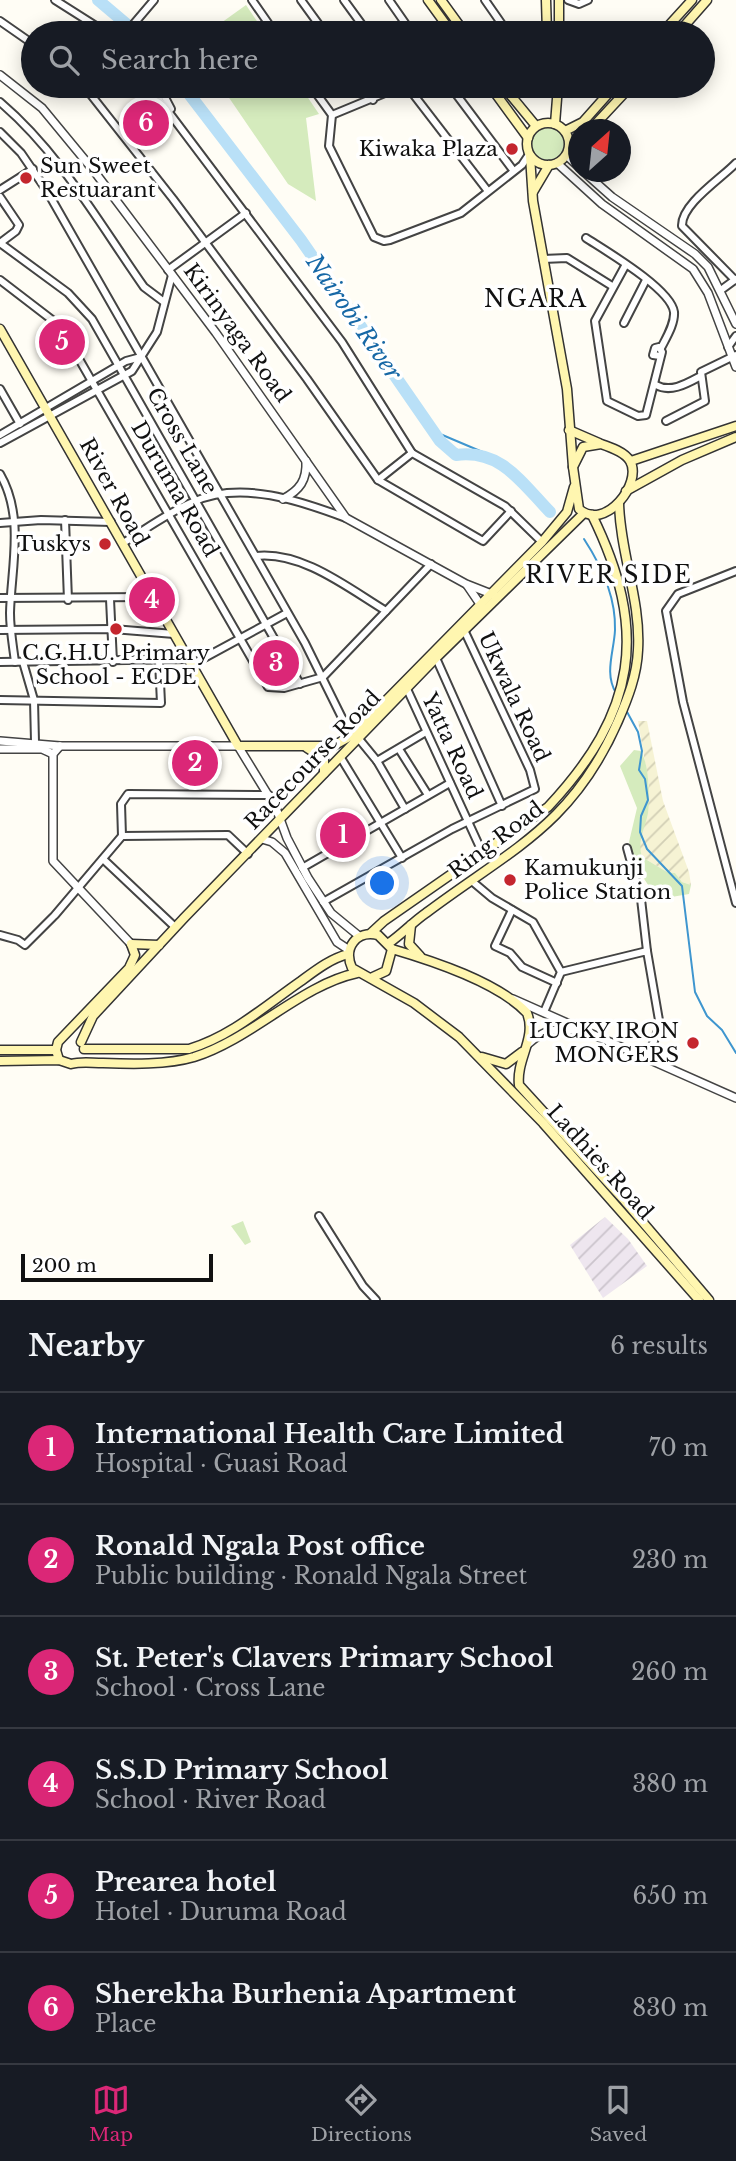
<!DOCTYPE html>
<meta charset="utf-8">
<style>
body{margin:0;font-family:"Libre Baskerville",serif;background:#20242c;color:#f1f3f6}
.compass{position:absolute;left:568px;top:119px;width:63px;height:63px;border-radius:50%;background:#171b24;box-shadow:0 4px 18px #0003;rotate:27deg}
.scale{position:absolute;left:21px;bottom:18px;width:192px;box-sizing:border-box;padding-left:7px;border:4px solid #111;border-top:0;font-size:19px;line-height:24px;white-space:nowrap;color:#111;-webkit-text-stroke:5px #fff;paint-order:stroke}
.you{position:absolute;left:383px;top:884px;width:24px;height:24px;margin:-18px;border:5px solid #fff;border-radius:50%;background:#1a73e8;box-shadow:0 0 0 10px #1a73e833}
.badge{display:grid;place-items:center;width:46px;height:46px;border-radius:50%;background:#db2777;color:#fff;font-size:23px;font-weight:700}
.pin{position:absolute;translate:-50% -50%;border:4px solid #fff;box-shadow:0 2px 7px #0006}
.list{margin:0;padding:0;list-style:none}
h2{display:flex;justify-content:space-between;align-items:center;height:91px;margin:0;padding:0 28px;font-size:30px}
h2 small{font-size:23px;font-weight:400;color:#9ea1a6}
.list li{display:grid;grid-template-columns:46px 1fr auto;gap:21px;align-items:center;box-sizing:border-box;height:112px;padding:0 28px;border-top:2px solid #363941}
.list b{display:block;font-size:26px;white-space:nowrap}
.list p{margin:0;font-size:23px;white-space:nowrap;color:#9ea1a6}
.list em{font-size:23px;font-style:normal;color:#9ea1a6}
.icon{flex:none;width:38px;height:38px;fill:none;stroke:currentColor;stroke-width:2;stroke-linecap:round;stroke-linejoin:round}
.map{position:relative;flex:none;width:736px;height:1300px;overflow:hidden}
.search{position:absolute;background:#171b24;box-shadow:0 4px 18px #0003;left:21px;right:21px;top:21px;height:77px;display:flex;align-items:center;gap:18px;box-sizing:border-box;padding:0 24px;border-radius:38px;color:#9ea1a6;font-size:26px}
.sheet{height:763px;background:#171b24}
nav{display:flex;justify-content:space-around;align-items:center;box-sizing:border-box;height:98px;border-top:2px solid #363941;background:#171b24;font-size:19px;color:#9ea1a6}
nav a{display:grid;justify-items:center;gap:4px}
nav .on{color:#db2777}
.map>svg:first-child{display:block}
</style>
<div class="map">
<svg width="736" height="1300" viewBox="0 0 736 1300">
<defs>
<pattern id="industrial-furrows" width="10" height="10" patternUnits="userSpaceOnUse" patternTransform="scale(1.75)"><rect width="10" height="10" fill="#eee6ef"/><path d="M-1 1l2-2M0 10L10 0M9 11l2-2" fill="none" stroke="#cbc4cc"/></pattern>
<pattern id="farmland-furrows" width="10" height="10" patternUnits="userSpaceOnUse" patternTransform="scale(1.75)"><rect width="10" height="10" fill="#f6f3d4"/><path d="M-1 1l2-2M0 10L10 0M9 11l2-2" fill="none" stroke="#d2cfb5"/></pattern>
</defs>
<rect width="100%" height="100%" fill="#fffdf5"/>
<polygon fill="url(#industrial-furrows)" points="605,1217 628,1239 647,1266 603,1298 570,1245"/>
<polygon fill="url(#farmland-furrows)" points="638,721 647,721 663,801 689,872 691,885 682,882 675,873 667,872 642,857 638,844 648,809 646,793 649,786"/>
<g fill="#d5ebbd">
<polygon points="246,5 265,33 207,33"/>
<polygon points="221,86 300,86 319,114 306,118 316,201 288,184"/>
<circle cx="548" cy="144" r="16"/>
<path d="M634,750L641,751C649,765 650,796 648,813C645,829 637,840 642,857L667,872L675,873L682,882L691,885L689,894L648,901L656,897L637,868L629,842L637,808L620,766Z"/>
<polygon points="243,1221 251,1242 245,1245 231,1226"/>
</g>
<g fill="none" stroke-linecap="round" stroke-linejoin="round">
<g stroke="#3f96cf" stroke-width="2">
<polyline points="433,431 492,456"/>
<path d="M584,539C601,565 616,597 615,630C614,652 604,673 616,693"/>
<polyline points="626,710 638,732 642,751 639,770 645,779 648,800 641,816 640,832 647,849 682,886 695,992 707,1016 722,1030 736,1053"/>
</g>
<g stroke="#b9e0f7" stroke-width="12">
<polyline points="98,0 137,33"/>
<path d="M183,86L301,240L440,441L456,455C501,449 521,482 550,512"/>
</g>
<defs>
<g id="minor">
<polyline points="55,0 107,33"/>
<polyline points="252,0 275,33"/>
<polyline points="301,0 325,33"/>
<polyline points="344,0 368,33"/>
<polyline points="389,0 412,33"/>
<polyline points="485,0 508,33"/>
<polyline points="568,0 579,4 588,0"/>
<polyline points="0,21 33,44"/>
<polyline points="126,33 154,0"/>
<polyline points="84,86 173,199 307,379 378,480 483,541 511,511"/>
<polyline points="149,86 342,342 412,453 378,480"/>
<polyline points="159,86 171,109"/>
<polyline points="311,86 332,115 329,146 374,237 384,241 390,240 461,213 522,165 528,156"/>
<polyline points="363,86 373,100"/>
<polyline points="407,86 487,190"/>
<polyline points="450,86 513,170"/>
<path d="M0,102C60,153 99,223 144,287L164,302"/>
<polyline points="332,115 402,86"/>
<polyline points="0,132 21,153 47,191 305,643 351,736"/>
<polyline points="0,190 33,169"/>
<polyline points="0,197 19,225 16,231 0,243"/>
<path d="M586,238C606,251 671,289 674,312C675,324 666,338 661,348"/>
<polyline points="0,243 68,293 92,319 300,684"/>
<polyline points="543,259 567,258 612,286"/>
<polyline points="625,266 595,321 607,401 638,416 646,415 662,352 659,347 655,348 653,355 660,356"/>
<polyline points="168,270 246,213"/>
<polyline points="0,280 60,326 268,687 284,688 323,677 431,564"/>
<path d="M735,280L682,226C681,204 722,178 736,163"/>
<polyline points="721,290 736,279"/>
<polyline points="624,323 646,280"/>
<polyline points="728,347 736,336"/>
<path d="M656,385C670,393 686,384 699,377"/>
<polyline points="0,389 20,424"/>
<polyline points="666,421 705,401 701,372 736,355"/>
<polyline points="0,435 126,361 141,357"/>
<polyline points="0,443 132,371 157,332 172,275"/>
<polyline points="412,453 505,506 542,542"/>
<path d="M0,474C25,517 11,568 10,613C10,630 13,646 15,662"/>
<polyline points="65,520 68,600"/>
<polyline points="0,523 41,520 111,522"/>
<path d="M123,543C146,529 169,512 193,502C241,480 301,501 346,518"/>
<path d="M256,556C302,551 348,588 386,611"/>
<polyline points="736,571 678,594 666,611 683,702 736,903"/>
<polyline points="0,598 151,597"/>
<polyline points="110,599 113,662"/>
<polyline points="0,630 113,629 174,634"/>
<polyline points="436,658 502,806"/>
<polyline points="0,662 190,659"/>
<polyline points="23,662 34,700 35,742"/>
<polyline points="193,664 287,613"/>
<polyline points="407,689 483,854"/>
<polyline points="0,700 161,703 159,661"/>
<polyline points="359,739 377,761 405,809"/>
<polyline points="399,749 428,795"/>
<polyline points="341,758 402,858"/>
<polyline points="377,761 426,732"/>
<polyline points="122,836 121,804 128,794 269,795"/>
<polyline points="627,848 641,899 647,951"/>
<polyline points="103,859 175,927"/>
<polyline points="302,868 450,783"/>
<polyline points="473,882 492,898 533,922 561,972 544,1012"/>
<polyline points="323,902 452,829 535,789 530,770 464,630"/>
<polyline points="512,910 495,946 510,953 522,967 557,983"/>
<polyline points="55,915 122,836 228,835 248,854"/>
<polyline points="0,935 18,940 25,945 53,917"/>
<polyline points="561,972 647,951 660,1026 647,1058"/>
<polyline points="319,1216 363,1286 376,1300"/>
</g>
<g id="tertiary">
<polyline points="0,75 42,108 94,171 216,333 346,518 466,584 494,595"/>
<polyline points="566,155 578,166"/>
<polyline points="557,163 602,204 693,269 708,293 736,367"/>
<polyline points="584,172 612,197 695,254 708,267 736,324"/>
<path d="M283,499C300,490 307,480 306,461"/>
<polyline points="467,585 482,607"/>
<polyline points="0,741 60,746 238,746 276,808 287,838 308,878 331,913 359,936"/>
<polyline points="60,746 53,754 53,861 131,944"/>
<polyline points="0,749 42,749 53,754"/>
<polyline points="262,839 272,842 285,853 337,942 349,950"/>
<polyline points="513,999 736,1098"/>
<path d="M528,1044C544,1030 553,1028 574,1030"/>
</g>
<g id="secondary">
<polyline points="428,0 452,33"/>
<polyline points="441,0 465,33"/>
<polyline points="546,0 547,33"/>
<polyline points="559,33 559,0"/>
<polyline points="662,33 692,0"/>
<polyline points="678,33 707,0"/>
<polyline points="490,86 528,138"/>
<polyline points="503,86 536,126"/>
<circle cx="548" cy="144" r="21"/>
<polyline points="555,124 558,86"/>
<polyline points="590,130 631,86"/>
<polyline points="565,131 583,122 615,86"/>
<polyline points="530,156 533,201 567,389 573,467"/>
<polyline points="533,192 549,165"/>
<polyline points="0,329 238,746 325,746 335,745 351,736 542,542 567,512 574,487"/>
<polyline points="569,430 599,443"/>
<path d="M601,444C610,447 625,452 630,461C643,483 605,532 579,509L573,467L583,447Z"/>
<polyline points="631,461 736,426"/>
<polyline points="626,491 682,460 736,437"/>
<polyline points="307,748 324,759 324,773"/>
<polyline points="411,925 409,944 420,956"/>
<path d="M371,933L384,921L548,807C637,712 649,631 592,515"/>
<path d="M389,943C402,934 413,922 426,913C511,849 572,826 618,721C628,698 637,675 638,650C641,600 620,553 619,503"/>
<polyline points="131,944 159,945"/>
<path d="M392,949C433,961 498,982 527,1013C537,1038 516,1059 519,1085L623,1199L709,1300"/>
<path d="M373,977L386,971L392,949L378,935C356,930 343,948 352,968L414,1003L459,1037L543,1123L699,1300"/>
<polyline points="81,1042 93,1016 184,918 436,658 584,513"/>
<path d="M84,1049H189C232,1036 265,1006 301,981C316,970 330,959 348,954"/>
<polyline points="0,1050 56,1050"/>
<polyline points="482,1057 506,1064 522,1052"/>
<polyline points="59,1060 56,1050 58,1042 129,968 135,955 131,944"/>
<path d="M0,1061L59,1060L71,1064C82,1061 91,1063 103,1063C131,1064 167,1065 194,1057C253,1038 301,985 357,973"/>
</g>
</defs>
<use href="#minor" stroke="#444" stroke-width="10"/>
<use href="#tertiary" stroke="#444" stroke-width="10"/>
<use href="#secondary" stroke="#333" stroke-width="11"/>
<use href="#minor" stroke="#fff" stroke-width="6"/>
<use href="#tertiary" stroke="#fff" stroke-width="7"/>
<use href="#secondary" stroke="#fff6b0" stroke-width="8"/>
</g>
<g fill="#c4262e" stroke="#fff" stroke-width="2.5">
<circle cx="512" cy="149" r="7"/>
<circle cx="26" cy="178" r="7"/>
<circle cx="105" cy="544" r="7"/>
<circle cx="116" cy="629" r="7"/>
<circle cx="510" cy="880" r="7"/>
<circle cx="693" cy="1043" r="7"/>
</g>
<g text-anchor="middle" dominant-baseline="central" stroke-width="7" stroke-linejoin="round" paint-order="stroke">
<g font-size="21" fill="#111" stroke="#fff" text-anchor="end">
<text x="498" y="149">Kiwaka Plaza</text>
<text x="40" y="166" text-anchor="start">Sun Sweet<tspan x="40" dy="24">Restuarant</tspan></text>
<text x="91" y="544">Tuskys</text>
<text x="116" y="653" text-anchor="middle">C.G.H.U. Primary<tspan x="116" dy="24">School - ECDE</tspan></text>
<text x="524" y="868" text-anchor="start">Kamukunji<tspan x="524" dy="24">Police Station</tspan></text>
<text x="679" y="1031">LUCKY IRON<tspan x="679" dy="24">MONGERS</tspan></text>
</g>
<g font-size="21" fill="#111" stroke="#fff">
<text transform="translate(237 333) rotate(54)">Kirinyaga Road</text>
<text transform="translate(182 441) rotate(60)">Cross Lane</text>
<text transform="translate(175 489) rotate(60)">Duruma Road</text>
<text transform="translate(114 492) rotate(61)">River Road</text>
<text transform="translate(514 697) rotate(65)">Ukwala Road</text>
<text transform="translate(452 746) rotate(65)">Yatta Road</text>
<text transform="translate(313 760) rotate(-46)">Racecourse Road</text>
<text transform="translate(496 840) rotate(-37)">Ring Road</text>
<text transform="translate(600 1162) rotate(48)">Ladhies Road</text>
</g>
<g font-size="23" letter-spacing="2" fill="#111" stroke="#fff">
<text x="536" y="299">NGARA</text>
<text x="609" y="575">RIVER SIDE</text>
</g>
<g font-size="23" font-style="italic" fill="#1768a6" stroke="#fff">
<text transform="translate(354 317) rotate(55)">Nairobi River</text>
</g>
</g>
</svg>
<svg class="compass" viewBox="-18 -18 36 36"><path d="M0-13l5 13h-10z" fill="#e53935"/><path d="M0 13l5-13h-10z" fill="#9ea1a6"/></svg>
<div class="scale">200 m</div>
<div class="you"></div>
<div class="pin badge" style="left:343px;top:835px">1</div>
<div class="pin badge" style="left:195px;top:763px">2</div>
<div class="pin badge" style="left:276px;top:663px">3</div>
<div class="pin badge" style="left:152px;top:600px">4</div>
<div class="pin badge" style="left:62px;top:342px">5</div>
<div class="pin badge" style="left:146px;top:123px">6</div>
<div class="search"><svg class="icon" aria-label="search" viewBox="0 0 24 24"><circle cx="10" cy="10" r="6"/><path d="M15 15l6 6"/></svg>Search here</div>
</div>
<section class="sheet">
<h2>Nearby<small>6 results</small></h2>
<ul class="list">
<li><span class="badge">1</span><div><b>International Health Care Limited</b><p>Hospital · Guasi Road</p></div><em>70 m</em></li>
<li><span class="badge">2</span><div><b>Ronald Ngala Post office</b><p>Public building · Ronald Ngala Street</p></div><em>230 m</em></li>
<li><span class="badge">3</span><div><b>St. Peter's Clavers Primary School</b><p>School · Cross Lane</p></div><em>260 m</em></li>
<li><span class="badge">4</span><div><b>S.S.D Primary School</b><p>School · River Road</p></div><em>380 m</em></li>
<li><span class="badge">5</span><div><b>Prearea hotel</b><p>Hotel · Duruma Road</p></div><em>650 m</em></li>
<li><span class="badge">6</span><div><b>Sherekha Burhenia Apartment</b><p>Place</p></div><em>830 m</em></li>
</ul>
</section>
<nav>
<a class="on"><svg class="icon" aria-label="map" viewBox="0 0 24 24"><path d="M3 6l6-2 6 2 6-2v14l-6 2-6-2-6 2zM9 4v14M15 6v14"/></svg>Map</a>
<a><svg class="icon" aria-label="directions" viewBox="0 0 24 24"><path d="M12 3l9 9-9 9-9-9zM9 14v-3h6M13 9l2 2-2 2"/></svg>Directions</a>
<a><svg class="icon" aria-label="saved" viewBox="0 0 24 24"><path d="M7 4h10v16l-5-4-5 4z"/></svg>Saved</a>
</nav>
